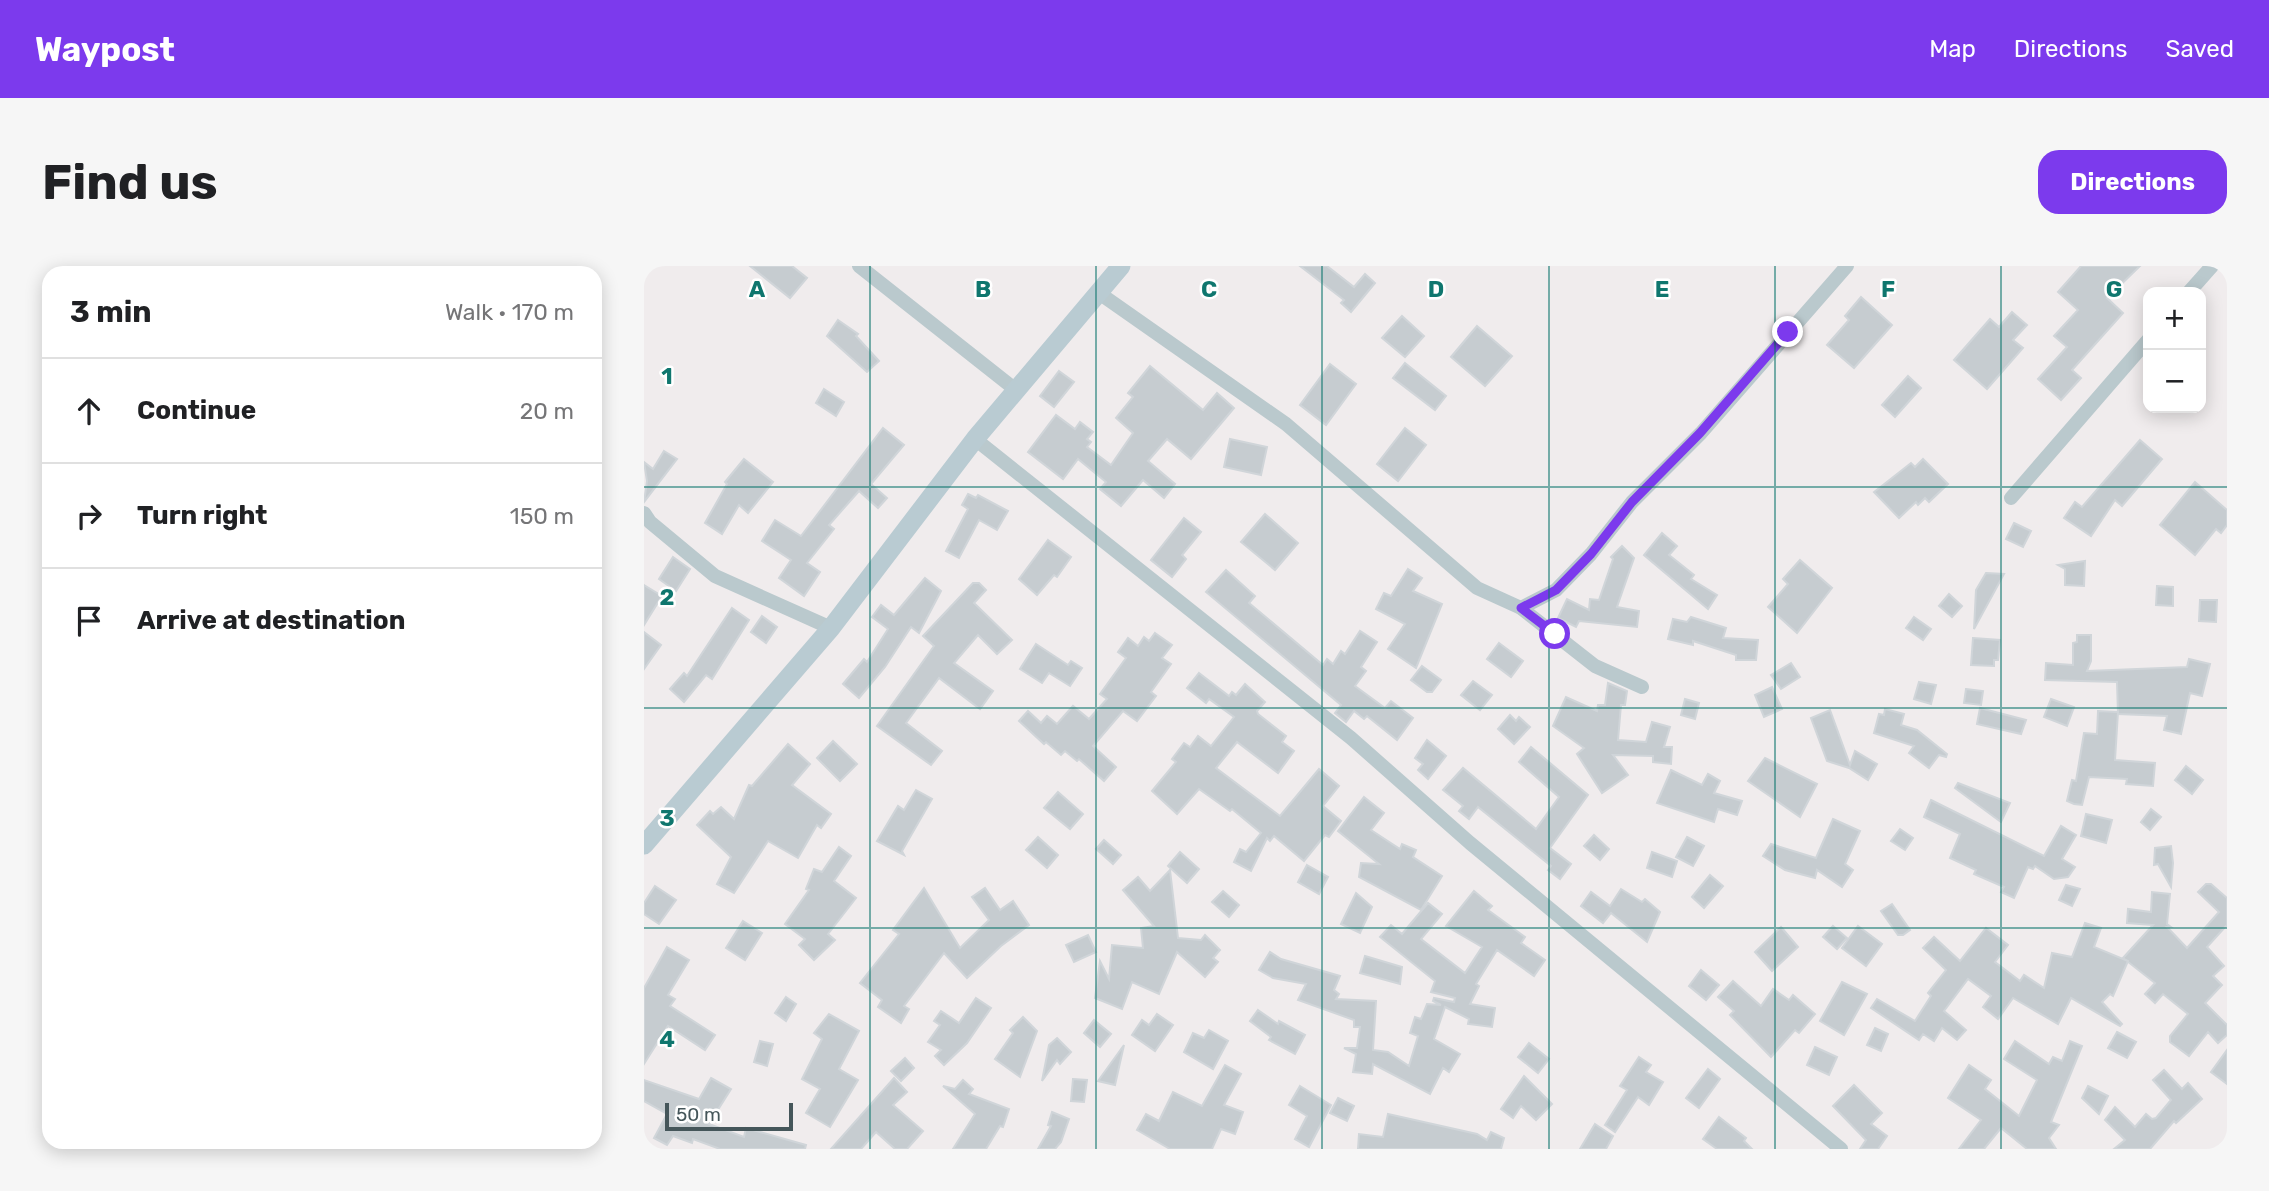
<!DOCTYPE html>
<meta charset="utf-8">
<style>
body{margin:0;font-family:Rubik,sans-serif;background:#f6f6f6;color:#202124}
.controls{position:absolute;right:21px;top:21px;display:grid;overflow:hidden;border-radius:14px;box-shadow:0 4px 18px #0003}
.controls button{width:63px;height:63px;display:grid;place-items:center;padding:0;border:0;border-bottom:2px solid #e0e0e0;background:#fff;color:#202124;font:35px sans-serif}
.scale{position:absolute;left:21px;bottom:18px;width:128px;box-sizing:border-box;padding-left:7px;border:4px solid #45565a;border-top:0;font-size:19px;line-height:24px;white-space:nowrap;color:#45565a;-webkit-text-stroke:5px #fff;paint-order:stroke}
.stop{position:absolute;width:21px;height:21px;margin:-16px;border:5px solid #7c3aed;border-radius:50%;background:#fff}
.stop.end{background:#7c3aed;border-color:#fff;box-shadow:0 2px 7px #0008}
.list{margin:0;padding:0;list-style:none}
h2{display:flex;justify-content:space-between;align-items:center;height:91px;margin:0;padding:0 28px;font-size:30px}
h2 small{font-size:23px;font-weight:400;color:#757577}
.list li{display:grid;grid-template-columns:46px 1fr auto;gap:21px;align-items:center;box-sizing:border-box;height:105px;padding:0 28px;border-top:2px solid #e0e0e0}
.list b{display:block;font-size:26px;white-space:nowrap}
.list em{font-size:23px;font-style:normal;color:#757577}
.icon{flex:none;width:38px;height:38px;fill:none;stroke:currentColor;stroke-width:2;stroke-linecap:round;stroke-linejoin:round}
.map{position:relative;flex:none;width:1583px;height:883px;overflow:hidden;border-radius:21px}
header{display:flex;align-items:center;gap:42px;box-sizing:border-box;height:98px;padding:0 35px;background:#7c3aed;color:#fff}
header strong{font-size:33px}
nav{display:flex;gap:38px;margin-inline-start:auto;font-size:24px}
.intro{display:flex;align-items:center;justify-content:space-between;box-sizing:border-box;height:168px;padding:0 42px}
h1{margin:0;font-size:49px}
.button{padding:18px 32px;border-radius:21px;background:#7c3aed;color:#fff;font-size:24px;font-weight:700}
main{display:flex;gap:42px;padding:0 42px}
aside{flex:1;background:#fff;border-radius:21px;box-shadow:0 4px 18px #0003}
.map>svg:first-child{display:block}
</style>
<header>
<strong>Waypost</strong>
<nav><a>Map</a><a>Directions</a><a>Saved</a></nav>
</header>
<div class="intro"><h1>Find us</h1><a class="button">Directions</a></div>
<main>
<aside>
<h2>3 min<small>Walk · 170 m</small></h2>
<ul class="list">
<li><svg class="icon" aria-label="ahead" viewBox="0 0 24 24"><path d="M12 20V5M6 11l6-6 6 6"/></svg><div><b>Continue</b></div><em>20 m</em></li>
<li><svg class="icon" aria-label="right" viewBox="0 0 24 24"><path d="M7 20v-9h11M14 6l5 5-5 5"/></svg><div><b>Turn right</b></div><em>150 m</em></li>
<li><svg class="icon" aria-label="arrive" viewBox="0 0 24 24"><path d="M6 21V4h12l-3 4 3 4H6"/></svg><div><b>Arrive at destination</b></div></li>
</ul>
</aside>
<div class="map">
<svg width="1583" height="883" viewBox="0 0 1583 883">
<rect width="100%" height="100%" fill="#f0eced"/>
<g fill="#c6ccd0" stroke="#d0d5d9" stroke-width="2">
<polygon points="106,0 148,0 163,12 146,32"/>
<polygon points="656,0 683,0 710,21 721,8 731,17 707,46 697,37 700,34"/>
<polygon points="1437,0 1496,0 1463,32 1479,47 1428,104 1437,112 1417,134 1394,113 1423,81 1410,70 1434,44 1414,26"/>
<polygon points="1217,31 1248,59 1210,102 1183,79 1205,54 1201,50"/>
<polygon points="1368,46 1383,59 1369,74 1379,82 1343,123 1310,94 1346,53 1355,61"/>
<polygon points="758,50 780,70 761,91 738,72"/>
<polygon points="194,54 214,68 212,70 235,95 223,106 183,70"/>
<polygon points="833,60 868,90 841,120 807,91"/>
<polygon points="761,97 802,130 791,144 749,112"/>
<polygon points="686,98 712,118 682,159 656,139"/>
<polygon points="506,100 559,144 573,127 590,142 547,193 523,173 504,195 531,218 520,232 499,214 477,240 456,223 462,216 434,193 419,213 384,186 412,149 431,163 436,156 449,166 443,173 447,176 443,181 467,199 489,167 472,152 489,131 484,127"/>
<polygon points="415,105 430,116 410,141 396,130"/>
<polygon points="1264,110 1277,122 1251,151 1238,139"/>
<polygon points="180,123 200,136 192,150 172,137"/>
<polygon points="239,162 260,179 227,218 243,232 234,242 215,225 185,259 190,263 163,297 176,306 160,330 135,312 147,294 118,275 131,254 157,270"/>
<polygon points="761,162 782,179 754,215 733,198"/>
<polygon points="586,173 623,181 617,209 580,201"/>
<polygon points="1496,174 1518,193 1478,240 1471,234 1447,270 1420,252 1431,236 1438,241"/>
<polygon points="20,185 33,193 0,236 3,215 0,196 9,203"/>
<polygon points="100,193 129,216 104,247 95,239 78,268 61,257 83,218 81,216"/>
<polygon points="1279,193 1304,218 1285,236 1281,232 1274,239 1272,236 1255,252 1230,226 1267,197 1271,201"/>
<polygon points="1551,216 1583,244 1583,259 1577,267 1572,263 1551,289 1516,259"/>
<polygon points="324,228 332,232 334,229 364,245 353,264 335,254 315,292 302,285 324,243 318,239"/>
<polygon points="621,248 654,277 631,304 597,276"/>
<polygon points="540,252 557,266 538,289 542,293 528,311 507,294"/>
<polygon points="1370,257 1387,265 1379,281 1362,273"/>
<polygon points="1018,267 1033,280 1025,289 1050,309 1047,313 1073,329 1064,343 1000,289"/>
<polygon points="404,274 427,291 413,311 410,309 393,329 375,313"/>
<polygon points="978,280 990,292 973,341 995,345 993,361 935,355 932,361 914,352 923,333 945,344 946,333 955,334 969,293 967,291"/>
<polygon points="29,291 46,303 32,325 15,313"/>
<polygon points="1156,294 1188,322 1153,367 1124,341 1144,318 1139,313"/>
<polygon points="1441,295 1440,320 1421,319 1421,303 1414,299"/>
<polygon points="764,303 778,312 769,325 798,338 772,402 744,383 761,358 732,343 740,327 747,330"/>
<polygon points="582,304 611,330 605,337 679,399 683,393 689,398 697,385 701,388 716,365 733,376 717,401 722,405 711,420 741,442 747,435 769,452 753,474 723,450 720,453 710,445 702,456 691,447 697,439 562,326"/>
<polygon points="1342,307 1360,308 1330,363 1332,324"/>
<polygon points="281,312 297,325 275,367 267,361 241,401 215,432 199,418 220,393 223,396 244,363 228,351 237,339 250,349"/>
<polygon points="329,317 335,317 342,324 330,337 368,374 353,388 334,369 310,397 349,425 336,443 295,412 262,457 298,485 287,499 233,460 290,380 279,370"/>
<polygon points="0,319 18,330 0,359"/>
<polygon points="1513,320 1529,321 1529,340 1512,339"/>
<polygon points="1305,328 1318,340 1308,351 1295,340"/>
<polygon points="1556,334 1573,334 1572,356 1555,355"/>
<polygon points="88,342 105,354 68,413 62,409 40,436 26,423 40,407 43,410"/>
<polygon points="118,350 133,361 122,377 107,366"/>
<polygon points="1047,351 1082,362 1079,372 1114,374 1112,394 1092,394 1092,389 1049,375 1049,379 1024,373 1029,353 1043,356"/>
<polygon points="1270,351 1287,363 1279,374 1262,362"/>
<polygon points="0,366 17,379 0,403"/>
<polygon points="511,367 528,379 518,392 527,398 507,426 512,430 493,455 479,445 449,480 472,501 460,515 435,493 433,495 421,485 417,489 402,476 400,478 375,455 384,445 397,457 403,450 413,458 429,440 445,453 463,433 456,428 482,392 474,386 484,372 494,380 500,371 505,375"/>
<polygon points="1433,369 1447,369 1447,395 1443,405 1543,401 1545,393 1566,398 1558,430 1546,427 1537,468 1520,464 1523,450 1474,448 1473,416 1401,414 1402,397 1429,399 1429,377 1433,376"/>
<polygon points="1329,372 1356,374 1354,394 1350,394 1350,400 1327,399"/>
<polygon points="855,377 879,395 867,411 843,393"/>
<polygon points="392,378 424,399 427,395 438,402 426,420 405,407 398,417 376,403"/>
<polygon points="1147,397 1156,411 1137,423 1127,409"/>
<polygon points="778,400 797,414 788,426 783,426 767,414"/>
<polygon points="555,407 585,430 588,426 592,429 601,418 621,436 613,445 614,448 642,470 638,476 650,485 634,507 593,476 572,502 636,550 675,503 695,520 679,540 697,555 685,571 681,569 660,595 630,570 626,575 623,572 607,605 590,596 596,583 602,586 617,567 588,543 586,545 555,523 533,548 508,525 532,496 528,493 540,477 546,481 554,470 567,480 590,451 565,433 562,437 543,422"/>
<polygon points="829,415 848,429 836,444 817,429"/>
<polygon points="1275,416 1292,419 1287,438 1270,433"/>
<polygon points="964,417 983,425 981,439 977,439 974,474 1002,476 1008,456 1026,461 1020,481 1028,481 1027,498 1009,496 1009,490 969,489 984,509 958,527 933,488 940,482 909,460 922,431 953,445 954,439 961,439"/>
<polygon points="1128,421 1138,443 1120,451 1111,429"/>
<polygon points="1322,423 1339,425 1337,439 1320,437"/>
<polygon points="1041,433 1055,437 1051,453 1037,449"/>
<polygon points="1407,433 1430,441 1423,460 1400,451"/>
<polygon points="1336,442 1382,454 1377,468 1333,458"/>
<polygon points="1241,443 1260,448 1257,459 1273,464 1303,488 1302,491 1295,489 1285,502 1265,487 1270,480 1230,467 1235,448 1240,449"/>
<polygon points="1186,444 1206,499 1211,485 1233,498 1224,514 1205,502 1183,495 1167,452"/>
<polygon points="1454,445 1474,446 1471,494 1511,497 1509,520 1482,518 1483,513 1445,511 1438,539 1430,538 1423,535 1428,514 1432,515 1440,467 1453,468"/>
<polygon points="866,449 872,455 875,451 886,461 870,478 854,463"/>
<polygon points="783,474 802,490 784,513 774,504 779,498 771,492"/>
<polygon points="189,475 213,498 196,515 173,492"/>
<polygon points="144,478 166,498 148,519 187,548 177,562 173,559 154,592 124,575 90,627 73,618 87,591 53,559 66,545 69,548 77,541 90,553 105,519 108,520"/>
<polygon points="887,481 944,529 906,582 927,598 916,613 904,604 907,600 834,541 825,553 815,545 819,540 799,524 819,502 892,563 915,531 875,496"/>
<polygon points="1121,492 1173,518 1156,551 1104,515"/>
<polygon points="1542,500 1559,514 1548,528 1531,514"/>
<polygon points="1027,504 1058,519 1064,508 1076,515 1070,527 1098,535 1093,549 1074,543 1070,556 1013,537"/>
<polygon points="1314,517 1366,537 1357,556 1311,522"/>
<polygon points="272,524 288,533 258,585 260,589 233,575 254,540 260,544"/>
<polygon points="414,526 439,548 426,563 400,542"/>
<polygon points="720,531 740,547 727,564 756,583 758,578 772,584 769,591 798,610 777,644 715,611 717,597 735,598 694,565"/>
<polygon points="1287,534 1400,590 1417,560 1432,569 1418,593 1431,601 1424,611 1410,613 1391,600 1389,603 1384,601 1370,632 1357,626 1360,621 1330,608 1332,604 1306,592 1316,568 1280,551"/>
<polygon points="1507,543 1517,551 1506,564 1497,556"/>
<polygon points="1442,548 1468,554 1462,577 1437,570"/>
<polygon points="1189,553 1216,565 1201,598 1209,604 1198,621 1173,604 1171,612 1141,604 1119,590 1127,578 1172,592"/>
<polygon points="1256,563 1269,572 1261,584 1247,575"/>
<polygon points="950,569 965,583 956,594 940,580"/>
<polygon points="394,571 414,589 403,602 382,584"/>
<polygon points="1043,571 1060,580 1049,600 1032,591"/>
<polygon points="460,574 477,589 469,598 452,583"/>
<polygon points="1527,580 1529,597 1527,621 1514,598 1510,599 1511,582"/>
<polygon points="195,581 207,590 190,615 212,632 184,668 191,674 170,694 155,679 161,673 141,658 165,624 162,623 170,603 178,606"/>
<polygon points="536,586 555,603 543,617 524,600"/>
<polygon points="1008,586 1033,595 1028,611 1003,602"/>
<polygon points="663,599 684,611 675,628 654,616"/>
<polygon points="526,604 534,672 557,674 561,669 576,684 569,692 574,696 561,711 533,686 515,728 488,716 478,743 451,732 456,695 465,713 468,679 499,682 497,662 510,660 479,624 494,611 506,625"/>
<polygon points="1066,609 1079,620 1060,642 1048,631"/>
<polygon points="1562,618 1567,618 1583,632 1583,659 1563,681 1580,700 1569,710 1578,719 1561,737 1583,759 1583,769 1574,777 1564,766 1545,790 1526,776 1526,770 1544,748 1519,728 1511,737 1501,728 1511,717 1479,692 1509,659 1483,657 1484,643 1507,646 1508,626 1526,628 1523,658 1527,661 1523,661 1543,682 1575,646 1554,626"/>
<polygon points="1422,619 1436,623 1428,640 1415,634"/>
<polygon points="11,620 32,634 15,658 0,648 0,637"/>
<polygon points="280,622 316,682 345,654 328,631 341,622 356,644 369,635 385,659 357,680 323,712 300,687 260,740 265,743 257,757 234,741 238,734 216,717 255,668 249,664"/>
<polygon points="977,623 998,636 1001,633 1016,646 1003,676 967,647 959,657 937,640 947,626 966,640"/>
<polygon points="579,625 595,639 585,651 568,636"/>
<polygon points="830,625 848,640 844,644 881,671 877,677 901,694 890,710 853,684 832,718 835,720 826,738 851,742 848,761 824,758 825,753 801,741 790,773 816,788 805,806 799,802 786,828 729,798 728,808 709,806 712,788 700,782 713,782 716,761 710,761 710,754 654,734 662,718 629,712 615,704 626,686 637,693 696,710 690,724 695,728 692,733 732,735 729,784 744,786 765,800 774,770 766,767 771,751 777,753 783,738 797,739 789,735 790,732 810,736 811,732 787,726 791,715 736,671 747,659 758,668 784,637 798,648 777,673 821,707 838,681 802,660"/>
<polygon points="712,627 728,641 716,667 697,658"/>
<polygon points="1248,638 1266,664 1259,669 1254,669 1237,645"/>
<polygon points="99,655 118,667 101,694 82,682"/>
<polygon points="1441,657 1457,662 1450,681 1484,695 1469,730 1466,728 1458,736 1478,758 1476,760 1427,732 1414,758 1369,732 1354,753 1339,741 1347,730 1324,713 1300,745 1322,764 1313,774 1298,762 1290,775 1279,768 1275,774 1227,742 1233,733 1271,755 1287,730 1284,727 1302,704 1279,682 1290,671 1316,695 1342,662 1364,679 1351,696 1376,715 1380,709 1400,722 1408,687 1428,691"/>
<polygon points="1189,660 1203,672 1193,683 1179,671"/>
<polygon points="1214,660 1238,678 1222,700 1198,682"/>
<polygon points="1137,661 1154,681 1128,705 1111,686"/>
<polygon points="444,669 452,686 430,696 422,679"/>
<polygon points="23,681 45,694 24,729 31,733 26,740 71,769 61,784 24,760 0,798 0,722"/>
<polygon points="721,690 758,701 756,718 716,707"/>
<polygon points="1057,704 1075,719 1062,734 1045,720"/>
<polygon points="1089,715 1117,740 1129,723 1145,734 1149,729 1171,748 1155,767 1151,764 1127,791 1086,749 1090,745 1074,731"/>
<polygon points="1198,716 1223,728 1200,769 1176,755"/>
<polygon points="142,731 152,738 142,755 131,747"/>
<polygon points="332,732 347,742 323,777 300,799 291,790 297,784 284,776 296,759 290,755 297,745 315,757"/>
<polygon points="614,744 634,758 635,755 661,769 651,788 625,774 627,771 606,755"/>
<polygon points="185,748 215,765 195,803 214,814 186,861 162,847 176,823 158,813 178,773 170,767"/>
<polygon points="513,748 529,759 511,785 488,769 498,754 505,759"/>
<polygon points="379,751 393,765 376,811 351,793 369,767 366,764"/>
<polygon points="450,754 467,768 456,781 440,767"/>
<polygon points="1231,762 1244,768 1237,785 1223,779"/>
<polygon points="565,764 584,775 569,803 540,786 549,767 560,772"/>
<polygon points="1473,766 1492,776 1483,792 1464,782"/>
<polygon points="413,772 427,786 416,798 413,794 398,815 405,779"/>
<polygon points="116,775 129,778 123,800 110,796"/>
<polygon points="1371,775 1405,798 1409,791 1418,795 1426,775 1438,780 1407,856 1415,859 1405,872 1412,883 1383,883 1357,862 1340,883 1315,883 1337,854 1304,832 1325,799 1347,814 1341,823 1375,850 1393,814 1360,793"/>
<polygon points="885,777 905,793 894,807 874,791"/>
<polygon points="480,779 471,819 454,815"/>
<polygon points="1171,781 1193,791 1185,809 1163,799"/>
<polygon points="1583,784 1583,818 1567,806"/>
<polygon points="995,791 1007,799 1002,806 1019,816 1005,839 994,831 971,866 961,859 983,824 976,820"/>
<polygon points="261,792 270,802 257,815 247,805"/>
<polygon points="581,799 597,808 580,839 599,846 591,868 577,863 568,883 526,883 493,864 502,848 515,855 529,826 558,840"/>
<polygon points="1064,803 1076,813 1055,842 1042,832"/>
<polygon points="1520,804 1538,823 1544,817 1558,833 1532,857 1530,855 1506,883 1470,883 1481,874 1461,854 1471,841 1491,861 1502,848 1508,853 1512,852 1527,834 1509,814"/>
<polygon points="880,810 908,838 892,854 877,840 869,852 857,843"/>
<polygon points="67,812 87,823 65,858 100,871 102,862 162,879 161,883 76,883 49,873 48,877 29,870 23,879 10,872 23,848 0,835 0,814 55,833"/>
<polygon points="250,812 263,826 249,839 279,865 263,883 251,883 232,866 217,883 187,883"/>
<polygon points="429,813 443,814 440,836 427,835"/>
<polygon points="319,814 329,823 325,828 365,843 359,861 356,860 342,883 309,883 331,848 299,820 311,823"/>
<polygon points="1210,819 1238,847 1227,858 1243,870 1234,883 1216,883 1222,874 1189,840"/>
<polygon points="656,820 687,839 665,881 651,873 663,850 645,839"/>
<polygon points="1444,820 1464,830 1455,848 1438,832"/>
<polygon points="694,832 710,840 703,855 686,847"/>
<polygon points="408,846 425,853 417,876 411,883 394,883 407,860 404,859"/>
<polygon points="744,848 833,868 843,874 847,866 860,872 857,883 714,883 715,868 739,871"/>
<polygon points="1075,851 1102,872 1100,875 1108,883 1073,883 1059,873"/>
<polygon points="951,858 969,870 962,883 936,883"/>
</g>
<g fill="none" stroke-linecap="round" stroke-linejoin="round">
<g stroke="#bac9cd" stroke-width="14">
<polyline points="215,0 372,124"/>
<polyline points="1545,26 1568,0"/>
<polyline points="455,27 642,158 833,322 877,342 951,400 998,421"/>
<polyline points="331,173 707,472 826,577 1197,883"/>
<polyline points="1367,232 1504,74"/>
<polyline points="0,247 6,256 71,310 187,362"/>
<polyline points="877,342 912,324 947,288 988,236 1057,167 1203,0"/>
</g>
<polyline stroke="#b9cbd2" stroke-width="19" points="0,579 187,362 331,173 477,0"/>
</g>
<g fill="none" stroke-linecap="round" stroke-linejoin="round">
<polyline stroke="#7c3aed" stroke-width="9" points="911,368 877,342 912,324 947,288 988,236 1056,167 1144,66"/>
</g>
<path fill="none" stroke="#0f766e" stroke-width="2" stroke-opacity="0.55" d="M226,0V883M452,0V883M678,0V883M905,0V883M1131,0V883M1357,0V883M0,221H1583M0,442H1583M0,662H1583"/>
<g font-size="23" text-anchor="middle" font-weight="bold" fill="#0f766e" stroke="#fff" stroke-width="5" stroke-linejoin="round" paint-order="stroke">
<text x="113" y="31">A</text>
<text x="339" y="31">B</text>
<text x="565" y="31">C</text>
<text x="792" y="31">D</text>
<text x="1018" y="31">E</text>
<text x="1244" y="31">F</text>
<text x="1470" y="31">G</text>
<text x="23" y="118">1</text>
<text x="23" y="339">2</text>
<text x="23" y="560">3</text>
<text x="23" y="781">4</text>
</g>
</svg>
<div class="controls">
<button>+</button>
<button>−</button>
</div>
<div class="scale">50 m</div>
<div class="stop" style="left:911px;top:368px"></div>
<div class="stop end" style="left:1144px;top:66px"></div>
</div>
</main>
